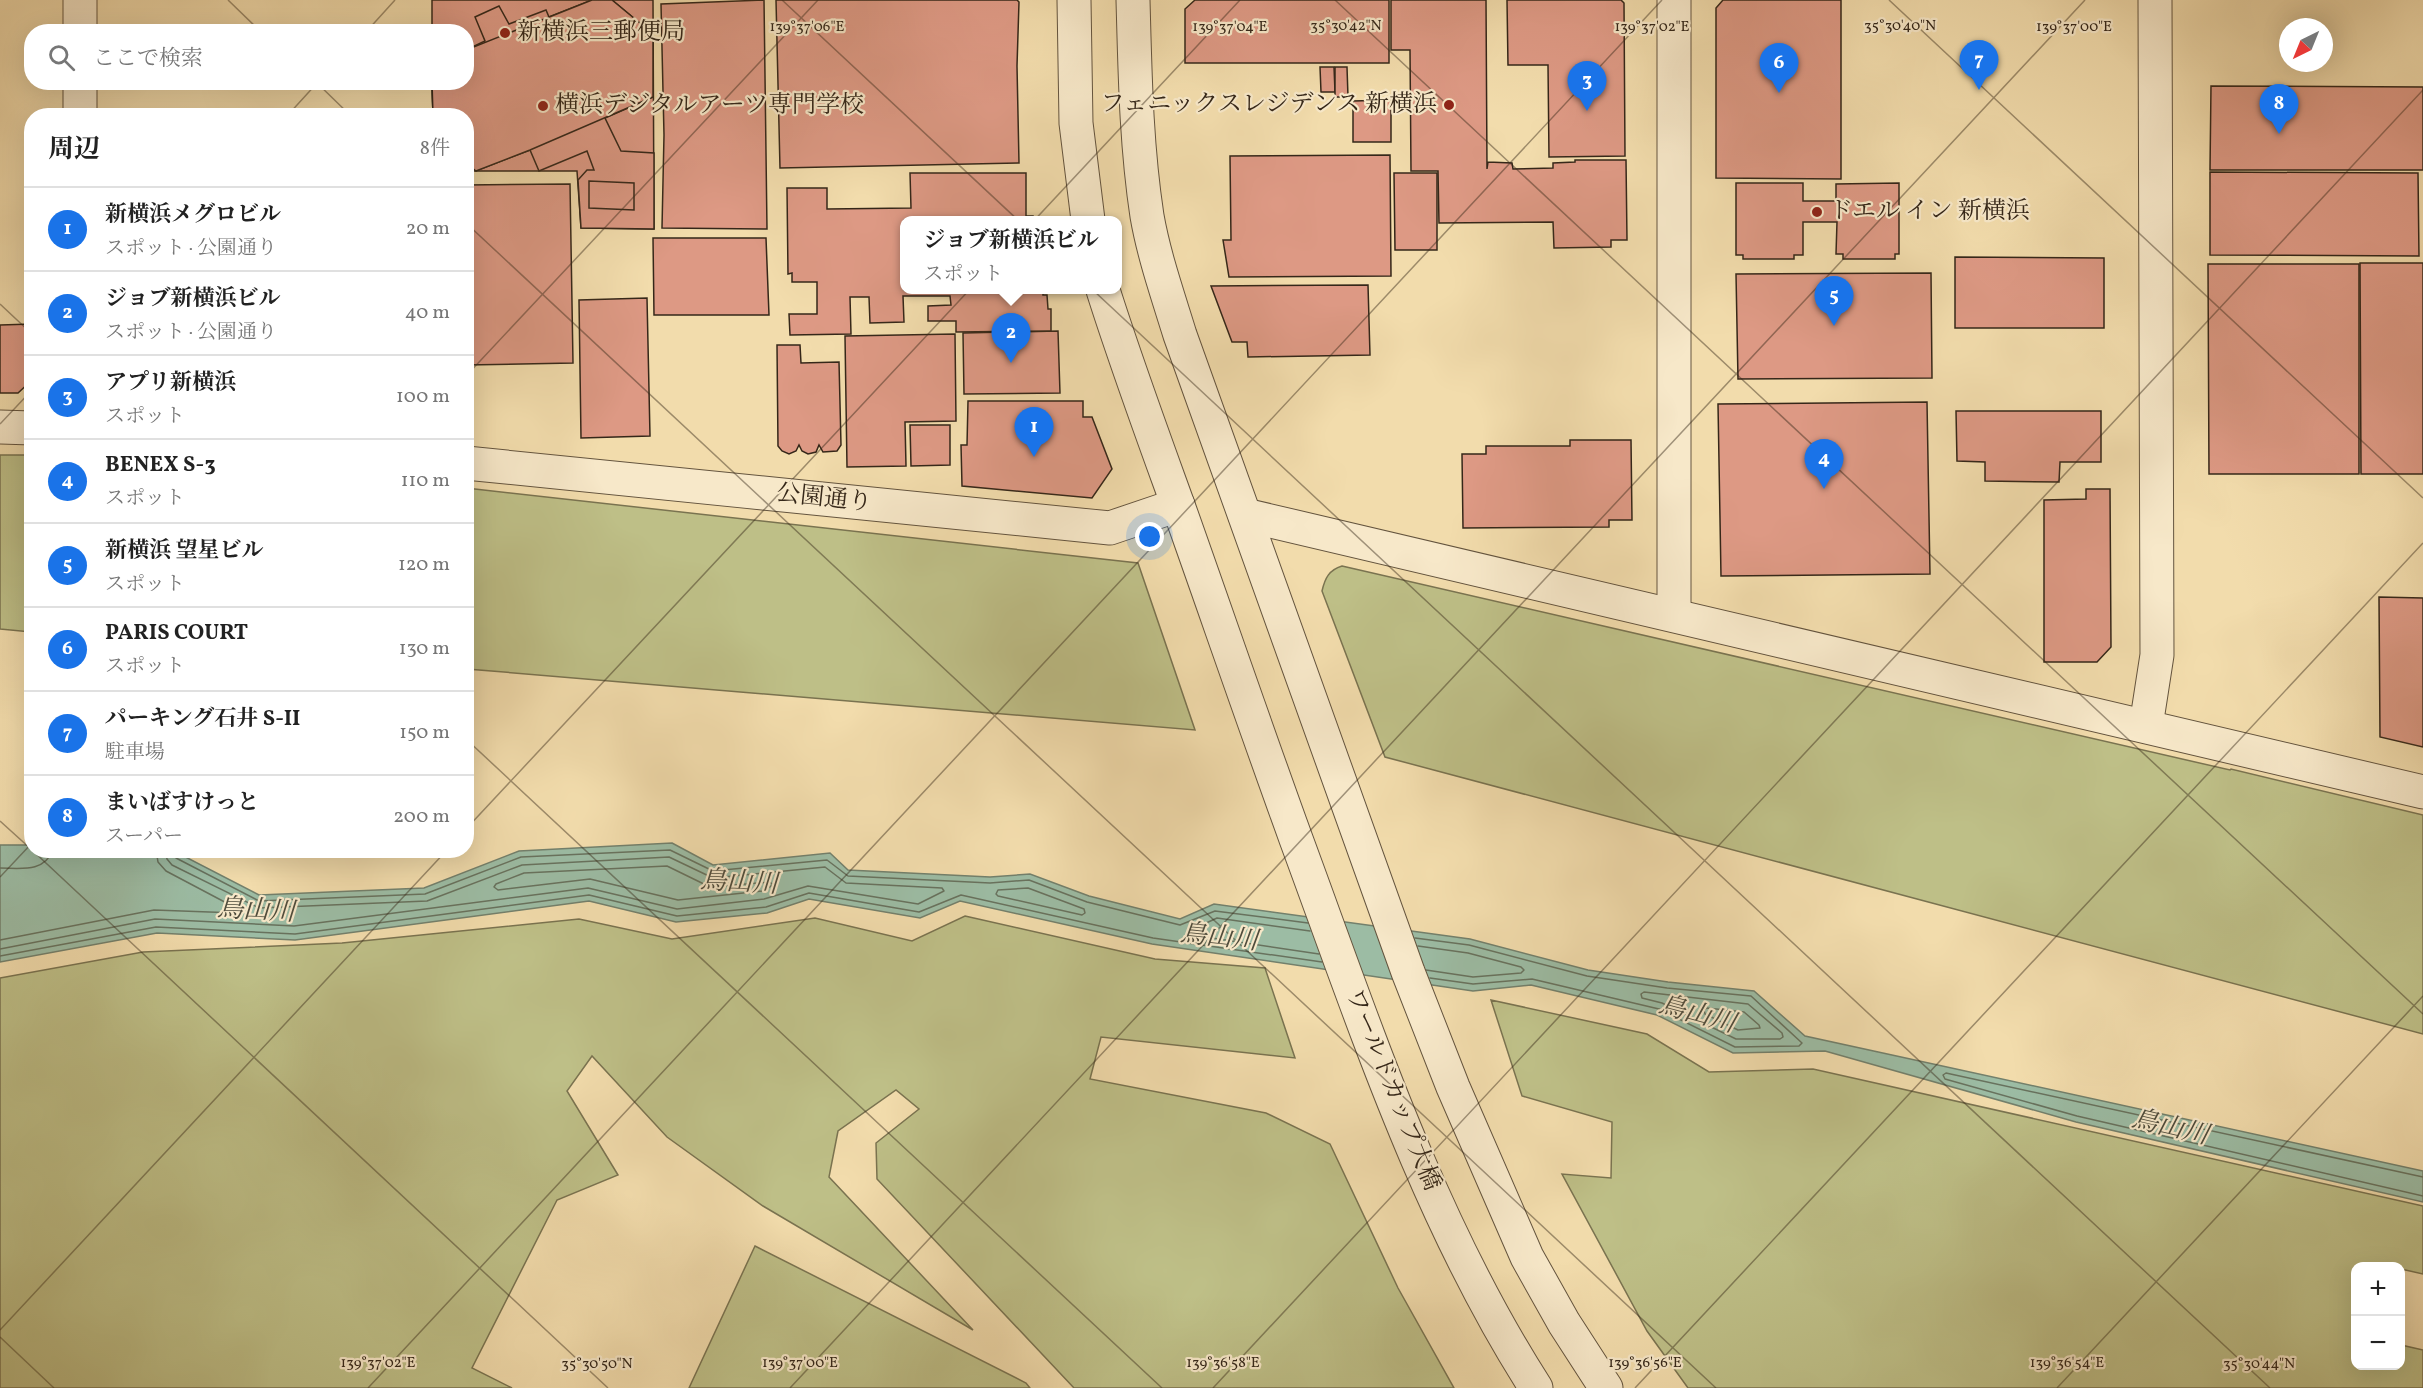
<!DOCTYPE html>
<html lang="ja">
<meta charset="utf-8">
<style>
body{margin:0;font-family:Vollkorn,"Noto Serif JP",serif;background:#f2f2f2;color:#222}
.controls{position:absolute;right:18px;bottom:18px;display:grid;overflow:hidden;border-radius:12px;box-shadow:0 6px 24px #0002}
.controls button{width:54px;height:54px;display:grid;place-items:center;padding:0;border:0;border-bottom:2px solid #e0e0e0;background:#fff;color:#222;font:30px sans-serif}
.compass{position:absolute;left:2279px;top:18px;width:54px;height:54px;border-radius:50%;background:#fff;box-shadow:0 6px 24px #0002;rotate:223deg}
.you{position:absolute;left:1150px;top:537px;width:21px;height:21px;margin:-15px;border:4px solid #fff;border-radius:50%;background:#1a73e8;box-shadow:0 0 0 9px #1a73e833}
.badge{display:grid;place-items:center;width:39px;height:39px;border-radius:50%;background:#1a73e8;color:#fff;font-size:20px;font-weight:700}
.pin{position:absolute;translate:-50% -50px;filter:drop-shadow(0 2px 3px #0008)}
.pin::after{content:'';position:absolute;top:32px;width:21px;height:18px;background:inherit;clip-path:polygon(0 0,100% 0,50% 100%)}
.popup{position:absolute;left:900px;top:216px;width:222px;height:78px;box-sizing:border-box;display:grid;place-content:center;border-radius:12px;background:#fff;filter:drop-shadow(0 2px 4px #0005);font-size:20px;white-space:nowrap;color:#767676}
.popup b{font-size:22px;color:#222}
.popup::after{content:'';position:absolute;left:50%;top:100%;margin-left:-12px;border:12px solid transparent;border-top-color:#fff}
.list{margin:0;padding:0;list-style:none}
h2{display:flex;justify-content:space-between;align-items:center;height:78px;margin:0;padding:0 24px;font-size:26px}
h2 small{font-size:20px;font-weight:400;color:#767676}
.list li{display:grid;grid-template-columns:39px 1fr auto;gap:18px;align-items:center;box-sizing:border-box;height:84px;padding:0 24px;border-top:2px solid #e0e0e0}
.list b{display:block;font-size:22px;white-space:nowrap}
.list p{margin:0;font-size:20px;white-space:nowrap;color:#767676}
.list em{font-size:20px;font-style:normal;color:#767676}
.icon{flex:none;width:33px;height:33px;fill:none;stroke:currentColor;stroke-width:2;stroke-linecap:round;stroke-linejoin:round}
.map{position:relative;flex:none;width:2423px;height:1388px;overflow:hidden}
.search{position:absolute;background:#fff;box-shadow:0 6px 24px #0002;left:24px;top:24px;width:450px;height:66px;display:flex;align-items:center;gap:15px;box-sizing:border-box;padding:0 21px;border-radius:24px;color:#767676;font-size:22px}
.panel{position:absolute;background:#fff;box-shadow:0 6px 24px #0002;left:24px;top:108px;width:450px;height:750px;border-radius:24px}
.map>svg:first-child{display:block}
</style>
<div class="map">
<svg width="2423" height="1388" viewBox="0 0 2423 1388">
<rect width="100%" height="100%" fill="#f2dcac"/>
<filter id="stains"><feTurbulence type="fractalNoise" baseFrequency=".00333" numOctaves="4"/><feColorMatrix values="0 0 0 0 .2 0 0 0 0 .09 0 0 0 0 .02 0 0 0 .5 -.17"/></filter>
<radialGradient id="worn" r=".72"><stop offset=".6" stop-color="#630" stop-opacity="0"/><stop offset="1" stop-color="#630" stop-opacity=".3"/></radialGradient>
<g fill="#bebf87" stroke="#7a7350" stroke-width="1.5">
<polygon points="0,455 31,455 31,632 0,629"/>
<polygon points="466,488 1138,563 1195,730 467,669"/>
<path d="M1342,566L2230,770L2231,769L2423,815V1034L1385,757L1322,591C1325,578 1329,570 1342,566Z"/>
<polygon points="965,916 1155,959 1265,968 1295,1058 1101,1037 1090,1079 1266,1113 1330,1144 1398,1288 1454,1388 1074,1388 877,1179 876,1143 919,1109 896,1090 838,1131 829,1177 973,1330 763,1206 667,1137 592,1056 567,1091 618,1175 557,1200 472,1368 512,1388 0,1388 0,978 143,952 342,943 579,919 672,939 815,918 912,941"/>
<polygon points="1491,1000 1647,1034 1709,1072 1813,1069 2423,1206 2423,1274 2401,1269 2400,1266 2356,1266 2356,1366 2400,1366 2401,1345 2423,1350 2423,1388 1688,1388 1647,1331 1562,1174 1611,1178 1612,1122 1522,1096"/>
<polygon points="755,1246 1026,1383 1030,1388 689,1388"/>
</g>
<polygon fill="#9cbca4" stroke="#73806c" stroke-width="1.5" points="672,843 713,865 830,853 848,870 990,877 1030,874 1089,896 1180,919 1214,904 1470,939 1588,970 1668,982 1754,991 1805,1036 2423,1171 2423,1202 2076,1122 1825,1051 1733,1053 1657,1015 1531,985 1473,991 1152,944 960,901 920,918 809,899 767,913 676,922 589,901 295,940 157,933 0,962 0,845 31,845 32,850 174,851 259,895 424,888 519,851"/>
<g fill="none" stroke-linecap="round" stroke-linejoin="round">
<g stroke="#68725e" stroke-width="1.5">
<polyline points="173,850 176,858 259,901 425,894 521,857 670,850 713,871 827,860 848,876 990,883 1029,880 1087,902 1180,925 1215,911 1308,923"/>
<polygon points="667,866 710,887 770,882 773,885 762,891 678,900 590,879 498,890 494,887 496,884 524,873"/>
<path d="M0,868C20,868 44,873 53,850"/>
<polygon points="1028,888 1084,909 1085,913 1082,915 998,896 996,894 998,890"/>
<polyline points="1310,931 1217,918 1191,930 1189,932 1192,935 1319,954"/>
<polyline points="1415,938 1469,945 1587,976 1667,988 1751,996 1802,1043 1799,1046 1735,1047 1659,1009 1532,979 1473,984 1430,978"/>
<polyline points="0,940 154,910 237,913 236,908 166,871 158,862 156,850"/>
<polyline points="1418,946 1468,953 1521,967 1524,970 1521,973 1473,977 1426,970"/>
<polyline points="0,949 155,919 294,926 588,888 677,909 764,899 808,886 918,904 944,891 942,888 846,883 825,867 713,878 669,857 522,865 427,901 259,908 172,865 167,859 165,850"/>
<polyline points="0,956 156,927 295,934 589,895 677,916 766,907 809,893 919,912 961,895 1153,938 1322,962"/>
<polygon points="1644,992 1748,1004 1782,1033 1783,1037 1780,1039 1736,1039 1662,1003 1642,998 1641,994"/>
<polygon points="1707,1008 1744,1012 1759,1025 1760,1028 1738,1030 1705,1014 1704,1010"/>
<polyline points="2423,1177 1946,1073 1943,1075 1945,1079 2077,1116 2423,1196"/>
</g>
</g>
<g fill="#dd9984" stroke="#352719" stroke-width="1.5">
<polygon points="432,0 653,0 654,229 581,228 577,171 466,171 466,116 433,116 432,82 466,82 466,32 432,32"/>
<polygon points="592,0 612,0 653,34 653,97 605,118 621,151 654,153 654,229 581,228 578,180 587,170 594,170 587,151 539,171 530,150 476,171 466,163 466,116 433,116 432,82 466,82 466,50 485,41 475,17 499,6 509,24 546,10 549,17"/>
<polygon points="592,0 612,0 653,34 653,97 530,150 476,171 466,163 466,116 433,116 432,82 466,82 466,50"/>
<polygon points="764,0 767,229 662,228 664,135 661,4"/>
<polygon points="776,0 1017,0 1019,2 1017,66 1019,163 780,168"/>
<polygon points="1195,0 1389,0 1389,63 1185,63 1185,9"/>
<polygon points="1391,0 1486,0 1487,169 1488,162 1512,163 1513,169 1553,168 1553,163 1575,162 1575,160 1626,160 1627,240 1611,240 1611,247 1554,248 1553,222 1439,223 1438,171 1411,171 1410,50 1391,50"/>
<polygon points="1507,0 1621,0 1624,3 1625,156 1549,157 1548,65 1508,65"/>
<polygon points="1723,0 1841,0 1841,179 1716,178 1716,8"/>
<polygon points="1320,67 1334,67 1335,92 1321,92"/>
<polygon points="1335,67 1347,67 1348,97 1335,97"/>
<polygon points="2211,86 2423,87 2423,170 2210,170"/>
<polygon points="1391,100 1391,142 1353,142 1353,101"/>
<polygon points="1390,155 1391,276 1229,277 1223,240 1231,240 1230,156"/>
<polygon points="2210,172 2418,173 2419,256 2210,255"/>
<polygon points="910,173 1026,173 1026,216 1033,216 1033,220 904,220 904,290 1043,290 1043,295 1047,295 1048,309 1051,309 1051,331 956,332 956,321 928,321 928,306 951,305 950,296 903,296 904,322 870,323 869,297 850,297 851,334 790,335 789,314 817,314 817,282 792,282 792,273 788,274 787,188 827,188 827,209 911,208"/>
<polygon points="1394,173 1437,173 1437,250 1395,250"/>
<polygon points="589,181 634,183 634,210 589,208"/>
<polygon points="1736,183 1803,183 1803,201 1836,201 1836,184 1899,183 1899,254 1895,254 1895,259 1843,259 1843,254 1836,254 1837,222 1803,222 1803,255 1794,255 1794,259 1743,259 1743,255 1736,255"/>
<polygon points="570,184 573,363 466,365 466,185"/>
<polygon points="653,238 766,238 769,315 654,315"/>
<polygon points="1955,257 2104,258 2104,328 1955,328"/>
<polygon points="2360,263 2423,263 2423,474 2361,474"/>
<polygon points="2208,264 2359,264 2359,474 2209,474"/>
<polygon points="1931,273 1932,378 1738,379 1736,274"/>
<polygon points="1368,285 1370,355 1248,357 1247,342 1232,342 1211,286"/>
<polygon points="647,298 650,436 581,438 579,300"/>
<polygon points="32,324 32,380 18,393 0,393 0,325"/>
<polygon points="1058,331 1060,393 964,394 963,333"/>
<polygon points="955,334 956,421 905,422 906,466 847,467 845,336"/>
<polygon points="777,345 800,345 801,363 839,362 841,445 837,451 823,452 819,445 816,452 808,454 802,451 799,445 796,451 789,454 782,451 778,446"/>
<polygon points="968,401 1083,401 1083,417 1092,417 1112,469 1092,498 962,486 961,445 967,445"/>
<polygon points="1927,402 1930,574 1721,576 1718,404"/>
<polygon points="1956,411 2101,411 2101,462 2060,462 2059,482 1985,481 1985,462 1957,461"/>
<polygon points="910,425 950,425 950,465 911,466"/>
<polygon points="1570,440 1631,440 1632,520 1609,520 1609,527 1463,528 1462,454 1486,454 1486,446 1570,446"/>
<polygon points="2086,489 2110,489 2111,647 2097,662 2044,662 2044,500 2086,499"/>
<polygon points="2379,597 2423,598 2423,747 2380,737"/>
</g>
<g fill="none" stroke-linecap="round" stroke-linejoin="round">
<defs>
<g id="minor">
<polyline points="0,427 32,428"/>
<polyline points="466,463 1110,528 1178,505"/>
<polyline points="1245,515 2423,792"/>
</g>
<g id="tertiary">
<polyline points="80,0 80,32"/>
<polyline points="1074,0 1076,123 1088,220"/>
<path d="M1133,0C1135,72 1136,144 1147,216C1154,256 1168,296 1180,335L1408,972L1453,1087L1527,1257L1564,1323L1606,1388"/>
<polyline points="80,82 80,116"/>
<path d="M1103,290C1126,363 1153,436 1179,508C1218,618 1256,729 1296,839C1365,1026 1428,1220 1536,1388"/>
<polyline points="1674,615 1674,0"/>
<polyline points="2146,726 2157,655 2155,0"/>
</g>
</defs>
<use href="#minor" stroke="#64543e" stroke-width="35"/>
<use href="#tertiary" stroke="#64543e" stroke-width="35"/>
<use href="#minor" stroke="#f7e8c9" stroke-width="33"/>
<use href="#tertiary" stroke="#f7e8c9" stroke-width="33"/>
</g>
<path fill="none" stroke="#352719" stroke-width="1.5" stroke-opacity="0.45" d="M228,0L261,32M782,0L2270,1388M1335,0L2423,1014M1889,0L2423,498M366,32L395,0M316,82L351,116M287,116L318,82M466,223L1716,1388M0,304L32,334M466,376L818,0M0,424L32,390M466,739L1162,1388M0,821L32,850M466,829L1240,0M32,850L608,1388M0,877L32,843M0,1330L447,850M0,1337L54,1388M368,1388L1662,0M790,1388L2085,0M1213,1388L2423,90M1635,1388L2423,543M2057,1388L2423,996"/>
<g fill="#8f2418" stroke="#f7e8c9" stroke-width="2">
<circle cx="505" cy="33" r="6"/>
<circle cx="1449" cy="105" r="6"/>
<circle cx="543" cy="106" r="6"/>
<circle cx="1817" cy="212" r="6"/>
</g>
<g text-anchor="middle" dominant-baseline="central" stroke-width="4.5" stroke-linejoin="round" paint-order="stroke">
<g font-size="24" fill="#352719" stroke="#f7e8c9" text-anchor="start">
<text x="517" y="33">新横浜三郵便局</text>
<text x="1437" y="105" text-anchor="end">フェニックスレジデンス 新横浜</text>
<text x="555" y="106">横浜デジタルアーツ専門学校</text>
<text x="1829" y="212">ドエル イン 新横浜</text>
</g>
<g font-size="24" fill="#352719" stroke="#f7e8c9">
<text transform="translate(824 499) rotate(6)">公園通り</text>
<text transform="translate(1392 1090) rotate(68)">ワールドカップ大橋</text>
</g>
<g font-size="26" font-style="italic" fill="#4f4c3c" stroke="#f7e8c9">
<text transform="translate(739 883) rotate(3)">鳥山川</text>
<text transform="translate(256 911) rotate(3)">鳥山川</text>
<text transform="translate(1219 938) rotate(6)">鳥山川</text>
<text transform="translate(1697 1015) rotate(15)">鳥山川</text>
<text transform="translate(2170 1128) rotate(13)">鳥山川</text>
</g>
</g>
<g font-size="15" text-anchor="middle" fill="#352719" stroke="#f7e8c9" stroke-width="4.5" stroke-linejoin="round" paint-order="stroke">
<text x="1346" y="30">35°30'42"N</text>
<text x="1900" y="30">35°30'40"N</text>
<text x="807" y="31">139°37'06"E</text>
<text x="1230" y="31">139°37'04"E</text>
<text x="1652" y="31">139°37'02"E</text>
<text x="2074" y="31">139°37'00"E</text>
<text x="378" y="1367">139°37'02"E</text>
<text x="800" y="1367">139°37'00"E</text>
<text x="1223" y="1367">139°36'58"E</text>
<text x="1645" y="1367">139°36'56"E</text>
<text x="2067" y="1367">139°36'54"E</text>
<text x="597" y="1368">35°30'50"N</text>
<text x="2259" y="1368">35°30'44"N</text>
</g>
<rect width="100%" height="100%" filter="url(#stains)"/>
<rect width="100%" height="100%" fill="url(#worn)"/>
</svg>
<div class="controls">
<button>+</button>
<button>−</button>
</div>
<svg class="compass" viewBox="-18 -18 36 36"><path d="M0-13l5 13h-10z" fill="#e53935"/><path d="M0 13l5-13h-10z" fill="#767676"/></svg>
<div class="you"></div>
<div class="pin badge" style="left:1034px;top:457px">1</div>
<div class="pin badge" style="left:1011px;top:363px">2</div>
<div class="popup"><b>ジョブ新横浜ビル</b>スポット</div>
<div class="pin badge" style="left:1587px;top:111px">3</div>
<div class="pin badge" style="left:1824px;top:489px">4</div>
<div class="pin badge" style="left:1834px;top:326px">5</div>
<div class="pin badge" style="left:1779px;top:93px">6</div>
<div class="pin badge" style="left:1979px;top:90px">7</div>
<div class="pin badge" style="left:2279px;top:134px">8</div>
<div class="search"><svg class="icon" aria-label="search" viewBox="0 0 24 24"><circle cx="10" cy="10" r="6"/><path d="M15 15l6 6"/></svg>ここで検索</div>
<section class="panel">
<h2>周辺<small>8件</small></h2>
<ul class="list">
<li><span class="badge">1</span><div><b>新横浜メグロビル</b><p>スポット · 公園通り</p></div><em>20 m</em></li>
<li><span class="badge">2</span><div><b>ジョブ新横浜ビル</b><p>スポット · 公園通り</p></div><em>40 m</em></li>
<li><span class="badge">3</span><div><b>アプリ新横浜</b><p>スポット</p></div><em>100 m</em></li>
<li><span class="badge">4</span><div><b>BENEX S-3</b><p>スポット</p></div><em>110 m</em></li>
<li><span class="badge">5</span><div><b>新横浜 望星ビル</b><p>スポット</p></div><em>120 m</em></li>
<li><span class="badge">6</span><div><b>PARIS COURT</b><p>スポット</p></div><em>130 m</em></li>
<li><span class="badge">7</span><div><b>パーキング石井 S-II</b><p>駐車場</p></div><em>150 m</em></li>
<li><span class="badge">8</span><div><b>まいばすけっと</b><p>スーパー</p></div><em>200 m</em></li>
</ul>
</section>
</div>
